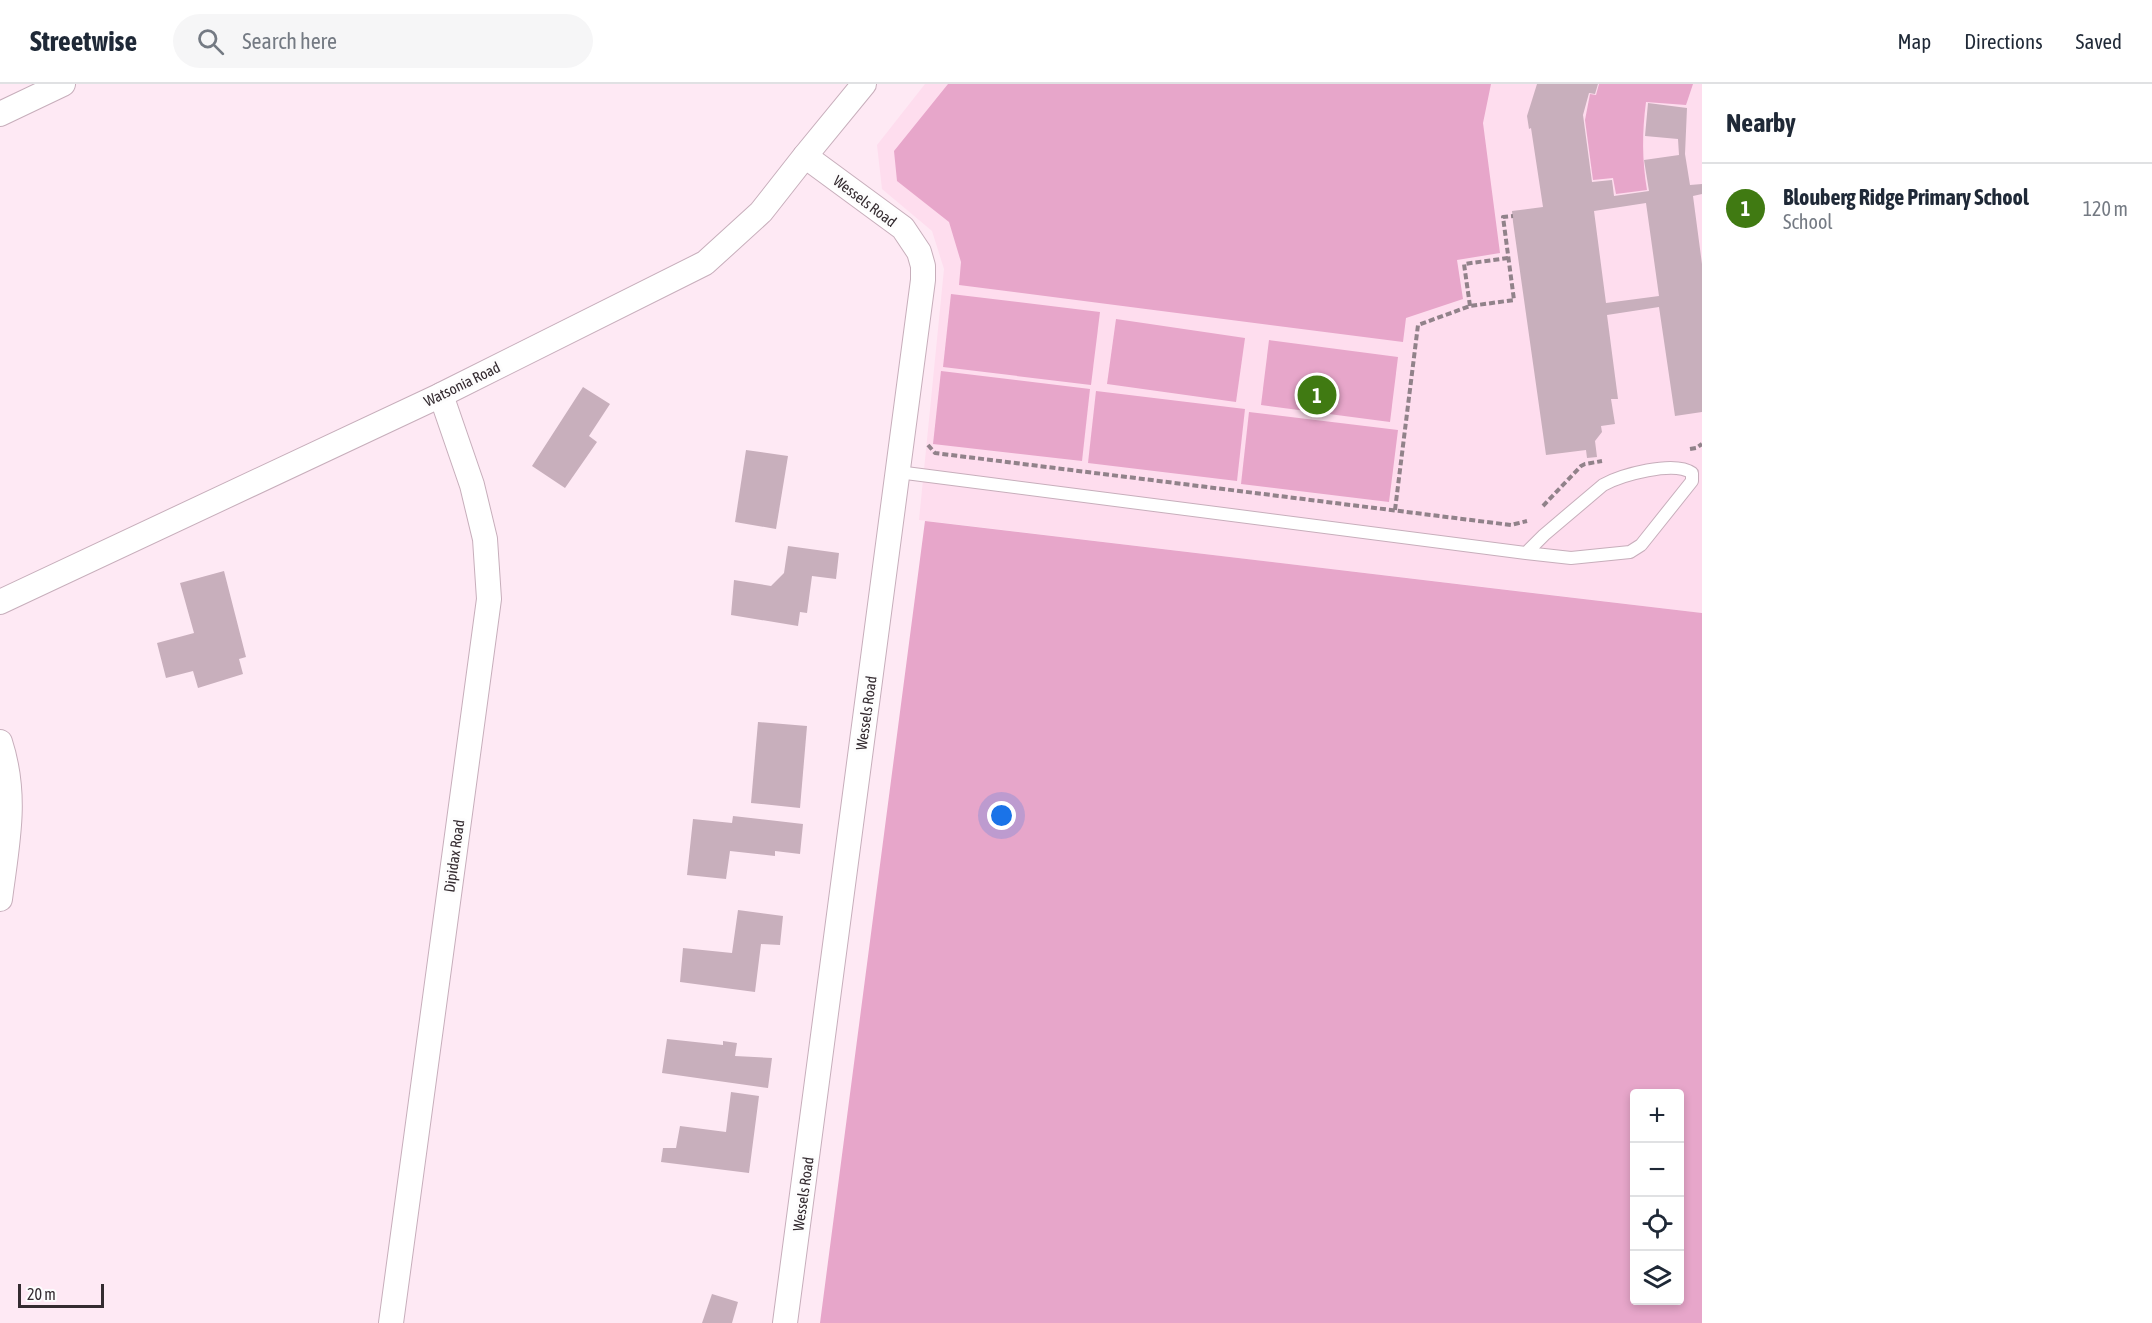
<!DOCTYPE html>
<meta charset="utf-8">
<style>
body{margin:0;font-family:"Asap Condensed",sans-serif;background:#f6f6f7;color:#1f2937}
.controls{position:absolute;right:18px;bottom:18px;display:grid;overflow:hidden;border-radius:6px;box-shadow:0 3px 9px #0003}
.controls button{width:54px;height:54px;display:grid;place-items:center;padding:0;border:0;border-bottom:2px solid #e0e1e3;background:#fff;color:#1f2937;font:30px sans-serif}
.scale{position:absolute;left:18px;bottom:15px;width:86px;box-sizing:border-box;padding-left:6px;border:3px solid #342b30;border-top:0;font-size:16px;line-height:21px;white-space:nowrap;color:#342b30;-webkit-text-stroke:4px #fdfdfd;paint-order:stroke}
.you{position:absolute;left:1002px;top:732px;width:21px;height:21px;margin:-15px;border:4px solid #fff;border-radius:50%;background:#1a73e8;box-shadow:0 0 0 9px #1a73e833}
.badge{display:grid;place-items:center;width:39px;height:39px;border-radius:50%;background:#407a12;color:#fff;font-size:20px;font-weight:700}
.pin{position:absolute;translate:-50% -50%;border:3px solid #fff;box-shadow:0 2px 6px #0006}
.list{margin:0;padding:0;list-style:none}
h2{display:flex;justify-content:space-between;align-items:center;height:78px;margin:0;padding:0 24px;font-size:26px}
h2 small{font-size:20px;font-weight:400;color:#747a83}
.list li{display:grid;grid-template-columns:39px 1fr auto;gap:18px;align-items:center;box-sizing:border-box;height:90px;padding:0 24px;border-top:2px solid #e0e1e3}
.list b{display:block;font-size:22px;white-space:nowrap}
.list p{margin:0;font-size:20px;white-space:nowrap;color:#747a83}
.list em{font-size:20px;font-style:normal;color:#747a83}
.icon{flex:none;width:33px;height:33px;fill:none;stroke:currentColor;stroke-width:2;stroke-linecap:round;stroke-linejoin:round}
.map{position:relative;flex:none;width:1702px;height:1239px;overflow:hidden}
header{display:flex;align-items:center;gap:36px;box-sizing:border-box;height:84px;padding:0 30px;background:#fff;border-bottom:2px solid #e0e1e3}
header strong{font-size:28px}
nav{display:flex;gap:33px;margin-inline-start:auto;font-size:21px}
.search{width:420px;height:54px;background:#f6f6f7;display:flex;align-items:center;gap:15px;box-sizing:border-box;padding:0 21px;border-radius:33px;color:#747a83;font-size:22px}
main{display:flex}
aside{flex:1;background:#fff}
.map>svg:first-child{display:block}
</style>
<header>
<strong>Streetwise</strong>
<div class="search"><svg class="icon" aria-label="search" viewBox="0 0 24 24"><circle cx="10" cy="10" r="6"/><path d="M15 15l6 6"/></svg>Search here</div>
<nav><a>Map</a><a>Directions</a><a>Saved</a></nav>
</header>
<main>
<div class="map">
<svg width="1702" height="1239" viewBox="0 0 1702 1239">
<rect width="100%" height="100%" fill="#fee9f4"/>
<polygon fill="#feddee" points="925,0 1702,0 1702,529 919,436 944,185 932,147 882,105 877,61"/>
<g fill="#e7a6ca" fill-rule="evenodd">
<polygon points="948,0 1491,0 1483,39 1500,169 1457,176 1463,215 1406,234 1403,258 959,201 961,178 949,138 897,97 894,67"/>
<path d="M1599,0H1693L1686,21L1646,18C1642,48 1642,76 1647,106L1616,110L1613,94L1593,96L1585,36L1590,10L1596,11Z"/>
<polygon points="951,210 1100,228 1091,301 943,283"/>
<polygon points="1116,235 1245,254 1236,318 1107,300"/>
<polygon points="1269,256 1398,273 1390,338 1261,321"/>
<polygon points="941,287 1090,305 1082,377 933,360"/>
<polygon points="1096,307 1245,325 1237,397 1088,379"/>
<polygon points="1249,328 1398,346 1389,418 1241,400"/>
<path d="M925,437L1702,529V1239H820ZM1634,1010H1680V1216H1634Z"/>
</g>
<g fill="#c8afbc" fill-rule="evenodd">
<path d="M1537,0H1598L1595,10L1589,9L1583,31L1592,98L1612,96L1614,112L1649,107L1644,76L1679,71L1678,55L1645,52L1648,19L1687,24L1685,70L1690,101L1702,100V110L1693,112L1702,180V328L1675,332L1659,223L1607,231L1618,315H1611L1615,340L1601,342L1602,348L1595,357L1597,373L1587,374L1586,366L1546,371L1513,138L1512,127L1543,123L1531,44L1529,45L1527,32ZM1646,119L1659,212L1606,219L1594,127Z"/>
<polygon points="583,303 610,320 589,352 597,358 565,404 532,382"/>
<polygon points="746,366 788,372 776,445 735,438"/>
<polygon points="788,462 839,469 836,495 812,492 807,529 800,528 798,542 731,531 734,496 771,502 784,489"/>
<polygon points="224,487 246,573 239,575 243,590 198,604 193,587 166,594 157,559 194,549 180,499"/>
<polygon points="758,638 807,642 800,724 751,719"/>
<polygon points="733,732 803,740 800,770 775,767 775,772 730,767 726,795 687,791 693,735 732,739"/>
<polygon points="738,826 783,832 780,861 761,860 755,908 680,898 683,864 732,869"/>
<polygon points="667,955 723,961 723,957 737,959 735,972 772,974 768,1004 662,989"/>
<polygon points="731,1008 759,1012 749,1089 661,1078 663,1064 676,1064 680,1042 726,1048"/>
<polygon points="712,1210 738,1218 732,1239 702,1239"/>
</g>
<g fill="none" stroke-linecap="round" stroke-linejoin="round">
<defs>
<path id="service" d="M898,388L1526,469L1571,474L1630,468L1641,461L1692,397V389C1674,376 1621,391 1603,401L1544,451L1526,469"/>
<g id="minor">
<polyline points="0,30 63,0"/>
<polyline points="0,518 441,311 705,179 761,128 805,72 864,0"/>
<path d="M0,658C18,713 7,760 0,815"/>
<polyline points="391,1239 489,515 485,455 472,401 441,311"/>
<polyline points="785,1239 923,196 923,182 919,168 903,144 805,72"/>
</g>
</defs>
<use href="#service" stroke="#c7aebb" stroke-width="14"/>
<use href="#minor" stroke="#c7aebb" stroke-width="26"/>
<g stroke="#91828a" stroke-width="4" stroke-dasharray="6 3" stroke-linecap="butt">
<polyline points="1470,222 1464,180 1508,174"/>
<polyline points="928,361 935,369 1511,441 1527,437"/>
<polyline points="1690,365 1696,364 1702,360"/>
<polyline points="1543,422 1581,382 1585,380 1602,377"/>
<polyline points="1395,426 1418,241 1470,222 1514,216 1503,133 1513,132"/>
</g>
<use href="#service" stroke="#fff" stroke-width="12"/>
<use href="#minor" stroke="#fff" stroke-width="24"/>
</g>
<g text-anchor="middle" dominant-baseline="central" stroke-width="6" stroke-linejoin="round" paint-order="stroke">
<g font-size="15" fill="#342b30" stroke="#fdfdfd">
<text transform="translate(865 117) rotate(37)">Wessels Road</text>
<text transform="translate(462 300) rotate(-26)">Watsonia Road</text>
<text transform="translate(866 629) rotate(-82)">Wessels Road</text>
<text transform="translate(454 772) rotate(-82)">Dipidax Road</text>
<text transform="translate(803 1110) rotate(-82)">Wessels Road</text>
</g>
</g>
</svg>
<div class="controls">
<button>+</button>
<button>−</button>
<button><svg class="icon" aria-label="locate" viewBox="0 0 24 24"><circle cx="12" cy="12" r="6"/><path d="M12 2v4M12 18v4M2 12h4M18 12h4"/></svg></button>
<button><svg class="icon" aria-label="layers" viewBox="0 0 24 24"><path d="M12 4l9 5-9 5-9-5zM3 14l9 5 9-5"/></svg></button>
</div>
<div class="scale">20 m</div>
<div class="you"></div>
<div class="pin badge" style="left:1317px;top:311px">1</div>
</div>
<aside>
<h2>Nearby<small></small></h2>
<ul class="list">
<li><span class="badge">1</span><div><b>Blouberg Ridge Primary School</b><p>School</p></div><em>120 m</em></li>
</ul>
</aside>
</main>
